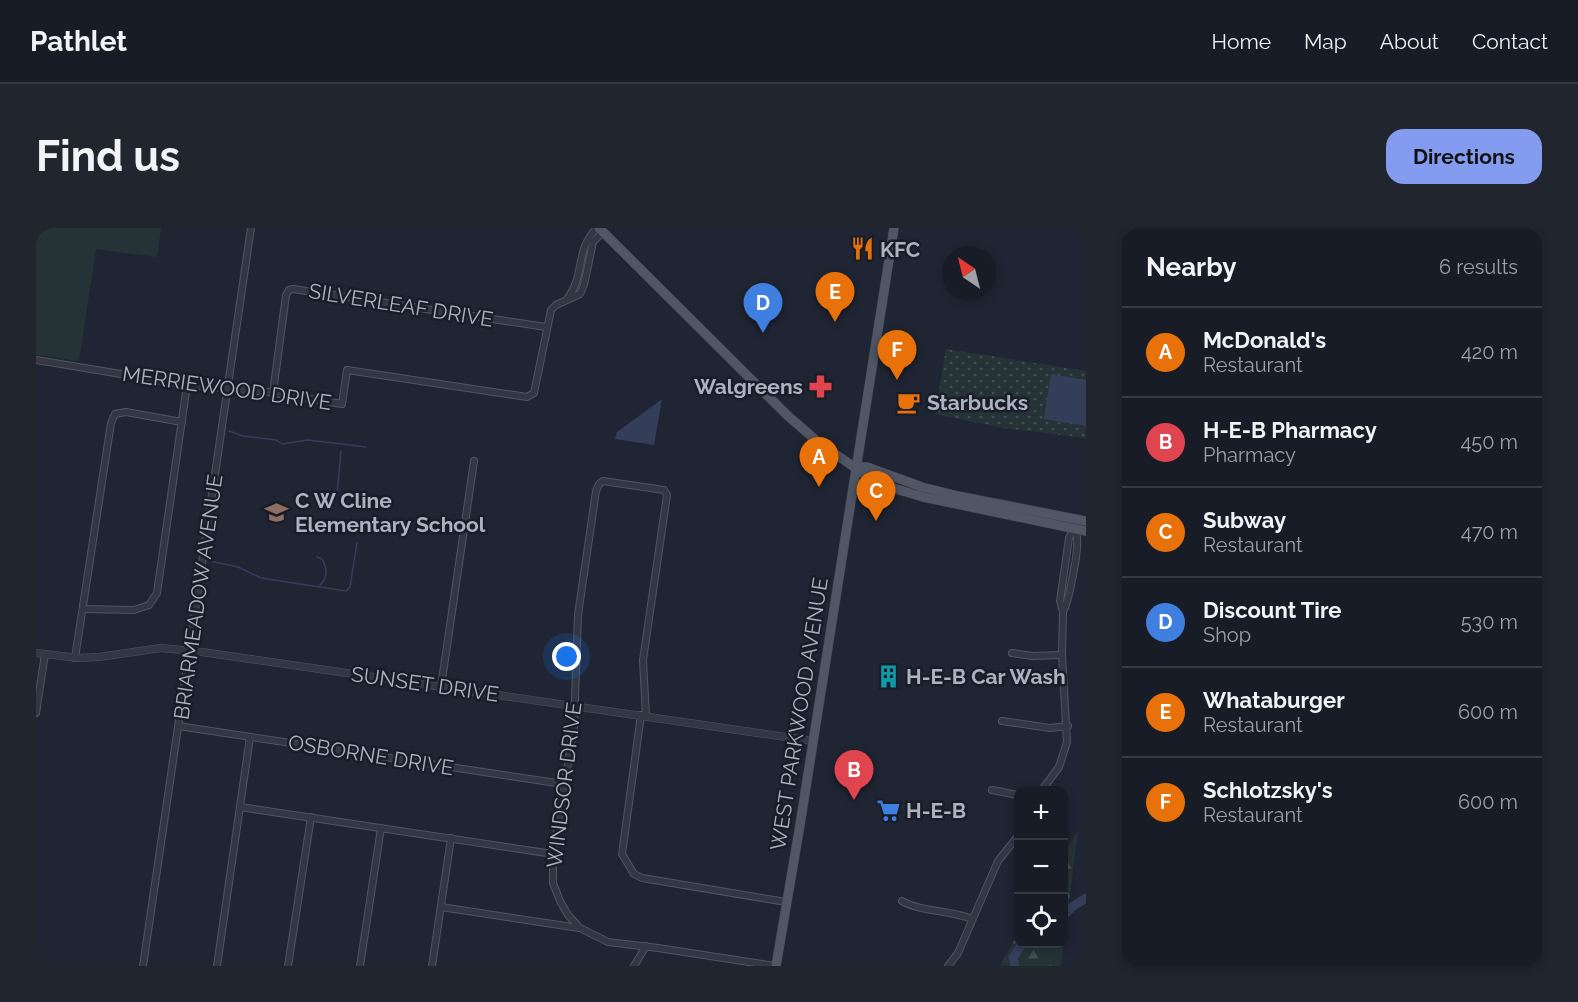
<!DOCTYPE html>
<meta charset="utf-8">
<style>
body{margin:0;font-family:Raleway,sans-serif;background:#21252e;color:#f1f3f6}
.controls{position:absolute;right:18px;bottom:18px;display:grid;overflow:hidden;border-radius:12px;box-shadow:0 3px 9px #0003}
.controls button{width:54px;height:54px;display:grid;place-items:center;padding:0;border:0;border-bottom:2px solid #363a43;background:#181c26;color:#f1f3f6;font:30px sans-serif}
.compass{position:absolute;left:906px;top:18px;width:54px;height:54px;border-radius:50%;background:#181c26;box-shadow:0 3px 9px #0003;rotate:325deg}
.you{position:absolute;left:531px;top:429px;width:21px;height:21px;margin:-15px;border:4px solid #fff;border-radius:50%;background:#1a73e8;box-shadow:0 0 0 9px #1a73e833}
.badge{display:grid;place-items:center;width:39px;height:39px;border-radius:50%;background:#849cef;color:#fff;font-size:20px;font-weight:700}
.pin{position:absolute;translate:-50% -50px;filter:drop-shadow(0 2px 3px #0008)}
.pin::after{content:'';position:absolute;top:32px;width:21px;height:18px;background:inherit;clip-path:polygon(0 0,100% 0,50% 100%)}
.list{margin:0;padding:0;list-style:none}
h2{display:flex;justify-content:space-between;align-items:center;height:78px;margin:0;padding:0 24px;font-size:26px}
h2 small{font-size:20px;font-weight:400;color:#9fa1a7}
.list li{display:grid;grid-template-columns:39px 1fr auto;gap:18px;align-items:center;box-sizing:border-box;height:90px;padding:0 24px;border-top:2px solid #363a43}
.list b{display:block;font-size:22px;white-space:nowrap}
.list p{margin:0;font-size:20px;white-space:nowrap;color:#9fa1a7}
.list em{font-size:20px;font-style:normal;color:#9fa1a7}
.icon{flex:none;width:33px;height:33px;fill:none;stroke:currentColor;stroke-width:2;stroke-linecap:round;stroke-linejoin:round}
.map{position:relative;flex:none;width:1050px;height:738px;overflow:hidden;border-radius:18px}
header{display:flex;align-items:center;gap:36px;box-sizing:border-box;height:84px;padding:0 30px;background:#181c26;border-bottom:2px solid #363a43}
header strong{font-size:28px}
nav{display:flex;gap:33px;margin-inline-start:auto;font-size:21px}
.intro{display:flex;align-items:center;justify-content:space-between;box-sizing:border-box;height:144px;padding:0 36px}
h1{margin:0;font-size:42px}
.button{padding:15px 27px;border-radius:18px;background:#849cef;color:#111;font-size:21px;font-weight:700}
main{display:flex;gap:36px;padding:0 36px}
aside{flex:1;background:#181c26;border-radius:18px;box-shadow:0 3px 9px #0003}
.map>svg:first-child{display:block}
</style>
<header>
<strong>Pathlet</strong>
<nav><a>Home</a><a>Map</a><a>About</a><a>Contact</a></nav>
</header>
<div class="intro"><h1>Find us</h1><a class="button">Directions</a></div>
<main>
<div class="map">
<svg width="1050" height="738" viewBox="0 0 1050 738">
<defs>
<pattern id="grass-dots" width="8" height="8" patternUnits="userSpaceOnUse" patternTransform="scale(1.5)"><rect width="8" height="8" fill="#253337"/><path d="M2 2h.1M6 6h.1" fill="none" stroke="#424e52" stroke-width="1.8" stroke-linecap="round"/></pattern>
<pattern id="forest-firs" width="22" height="20" patternUnits="userSpaceOnUse" patternTransform="scale(1.5)"><rect width="22" height="20" fill="#253337"/><path d="M5 1l3.5 6h-7zM16 11l3.5 6h-7z" fill="#424e52"/></pattern>
</defs>
<rect width="100%" height="100%" fill="#202533"/>
<polygon fill="url(#grass-dots)" points="910,121 1050,143 1050,210 967,200 899,186"/>
<polygon fill="url(#forest-firs)" points="1042,602 1025,738 964,738 982,706 982,716 1028,716 1028,627"/>
<polygon fill="#253337" points="0,0 125,0 121,29 60,21 43,133 0,127"/>
<g fill="#353e59">
<polygon points="1015,146 1050,152 1050,198 1008,191"/>
<polygon points="626,171 618,217 579,211 581,204"/>
</g>
<g fill="none" stroke-linecap="round" stroke-linejoin="round">
<g stroke="#353e59" stroke-width="1.5">
<polyline points="193,203 207,208 240,212 246,216 272,212 330,219"/>
<polyline points="301,267 305,223"/>
<path d="M281,329L286,331C291,340 293,349 284,357"/>
<polyline points="174,333 202,339 225,350 310,363 314,359 321,315"/>
</g>
<g stroke="#353e59" stroke-width="9">
<polyline points="1028,687 1036,679 1050,670"/>
<polyline points="979,738 977,730 986,716"/>
</g>
<defs>
<g id="minor">
<path d="M531,71C550,47 538,23 561,0"/>
<polyline points="0,132 151,157 232,164 306,176 311,142 491,169 498,165 515,82 520,77 544,66 548,57 557,14 567,4"/>
<polyline points="237,165 250,67 253,62 257,61 510,99"/>
<polyline points="47,381 98,382 113,377 121,365 151,157"/>
<path d="M1027,384C1033,373 1043,322 1041,309C1041,306 1039,303 1038,300"/>
<polyline points="976,425 996,428 1026,427"/>
<polyline points="39,430 75,195 79,186 90,184 146,194"/>
<polyline points="405,459 438,233"/>
<polyline points="0,485 9,426"/>
<polyline points="605,487 586,626 598,646 606,650 750,674"/>
<polyline points="610,488 607,432 631,267 628,262 567,253 563,256 560,263 542,387 538,499 517,626 517,655 524,673 532,687 544,700 572,714 622,720 739,738"/>
<polyline points="966,493 1014,500 1032,498"/>
<polyline points="142,498 527,556"/>
<polyline points="956,562 982,567"/>
<polyline points="1006,562 1023,539 1031,514 1026,427 1027,384 1024,373 1033,310 1038,300"/>
<polyline points="204,579 517,626"/>
<path d="M866,673C885,684 914,682 936,691"/>
<polyline points="405,679 543,700"/>
<polyline points="107,738 215,0"/>
<polyline points="181,738 214,509"/>
<polyline points="252,738 275,589"/>
<polyline points="324,738 345,600"/>
<polyline points="396,738 415,610"/>
<polyline points="598,738 610,718"/>
<polyline points="912,738 922,725 962,633 982,608"/>
</g>
<polyline id="tertiary" points="0,425 43,430 63,429 125,420 166,424 777,513"/>
<g id="primary">
<polyline points="563,0 752,188 782,214 831,248 860,261 887,269 1050,303"/>
<polyline points="819,239 831,239 886,259 922,268 1050,293"/>
<polyline points="740,738 764,597 858,0"/>
</g>
</defs>
<use href="#minor" stroke="#515462" stroke-width="8"/>
<use href="#tertiary" stroke="#515462" stroke-width="8"/>
<use href="#primary" stroke="#3d404d" stroke-width="10"/>
<use href="#minor" stroke="#333744" stroke-width="6"/>
<use href="#tertiary" stroke="#333744" stroke-width="7"/>
<use href="#primary" stroke="#515664" stroke-width="9"/>
</g>
<defs>
<symbol id="restaurant-bare" viewBox="-9 -9 18 18"><path d="M-5-6h1v4h1v-4h1v4h1v-4h1v5L-1.5 .5V6h-2V.5L-5-1ZM5-6V6H3V1.5H1.5Q1.5-4 5-6Z" fill="#e8710a" stroke="#191d28" stroke-width="2.5" paint-order="stroke"/></symbol>
<symbol id="pharmacy-bare" viewBox="-9 -9 18 18"><path d="M-2-6h4v4h4v4h-4v4h-4v-4h-4v-4h4Z" fill="#e0444e" stroke="#191d28" stroke-width="2.5" paint-order="stroke"/></symbol>
<symbol id="cafe-bare" viewBox="-9 -9 18 18"><path d="M-5.5-4.5H6V0H3Q3 3.5 0 3.5H-2.5Q-5.5 3.5-5.5 0ZM3-3.2v2h1.7v-2ZM-6 4.5H4V6H-6Z" fill="#e8710a" stroke="#191d28" stroke-width="2.5" paint-order="stroke"/></symbol>
<symbol id="school-bare" viewBox="-9 -9 18 18"><path d="M0-5L7-2L0 1L-7-2ZM-4 1L0 2.5L4 1V4Q0 6-4 4Z" fill="#8d6e63" stroke="#191d28" stroke-width="2.5" paint-order="stroke"/></symbol>
<symbol id="building-bare" viewBox="-9 -9 18 18"><path d="M-4-6H4V6H1V3H-1V6H-4ZM-2.5-4.3h1.7v1.8h-1.7ZM.8-4.3h1.7v1.8H.8ZM-2.5-1h1.7V.8h-1.7ZM.8-1h1.7V.8H.8Z" fill="#0f9aa8" stroke="#191d28" stroke-width="2.5" paint-order="stroke"/></symbol>
<symbol id="supermarket-bare" viewBox="-9 -9 18 18"><path d="M-6-5.5h2.5l.6 2H6L4.5 2H-2.5L-4.4-4H-6ZM-1.5 3.2a1.3 1.3 0 1 0 .1 0ZM3 3.2a1.3 1.3 0 1 0 .1 0Z" fill="#3f7fe0" stroke="#191d28" stroke-width="2.5" paint-order="stroke"/></symbol>
</defs>
<g fill-rule="evenodd">
<use href="#restaurant-bare" x="810" y="4" width="33" height="33"/>
<use href="#pharmacy-bare" x="768" y="142" width="33" height="33"/>
<use href="#cafe-bare" x="856" y="158" width="33" height="33"/>
<use href="#school-bare" x="224" y="268" width="33" height="33"/>
<use href="#building-bare" x="836" y="432" width="33" height="33"/>
<use href="#supermarket-bare" x="836" y="566" width="33" height="33"/>
</g>
<g text-anchor="middle" dominant-baseline="central" stroke-width="5" stroke-linejoin="round" paint-order="stroke">
<g font-size="21" font-weight="bold" fill="#adb1c1" stroke="#191d28" text-anchor="start">
<text x="844" y="21">KFC</text>
<text x="767" y="158" text-anchor="end">Walgreens</text>
<text x="891" y="174">Starbucks</text>
<text x="259" y="272">C W Cline<tspan x="259" dy="24">Elementary School</tspan></text>
<text x="870" y="448">H-E-B Car Wash</text>
<text x="870" y="582">H-E-B</text>
</g>
<g font-size="21" fill="#adb1c1" stroke="#191d28">
<text transform="translate(365 77) rotate(9)">SILVERLEAF DRIVE</text>
<text transform="translate(191 160) rotate(8)">MERRIEWOOD DRIVE</text>
<text transform="translate(162 369) rotate(-82)">BRIARMEADOW AVENUE</text>
<text transform="translate(389 456) rotate(8)">SUNSET DRIVE</text>
<text transform="translate(763 486) rotate(-81)">WEST PARKWOOD AVENUE</text>
<text transform="translate(335 527) rotate(9)">OSBORNE DRIVE</text>
<text transform="translate(528 557) rotate(-83)">WINDSOR DRIVE</text>
</g>
</g>
</svg>
<div class="controls">
<button>+</button>
<button>−</button>
<button><svg class="icon" aria-label="locate" viewBox="0 0 24 24"><circle cx="12" cy="12" r="6"/><path d="M12 2v4M12 18v4M2 12h4M18 12h4"/></svg></button>
</div>
<svg class="compass" viewBox="-18 -18 36 36"><path d="M0-13l5 13h-10z" fill="#e53935"/><path d="M0 13l5-13h-10z" fill="#9fa1a7"/></svg>
<div class="you"></div>
<div class="pin badge" style="left:783px;top:259px;background:#e8710a">A</div>
<div class="pin badge" style="left:818px;top:572px;background:#e0444e">B</div>
<div class="pin badge" style="left:840px;top:293px;background:#e8710a">C</div>
<div class="pin badge" style="left:727px;top:105px;background:#3f7fe0">D</div>
<div class="pin badge" style="left:799px;top:94px;background:#e8710a">E</div>
<div class="pin badge" style="left:861px;top:152px;background:#e8710a">F</div>
</div>
<aside>
<h2>Nearby<small>6 results</small></h2>
<ul class="list">
<li><span class="badge" style="background:#e8710a">A</span><div><b>McDonald's</b><p>Restaurant</p></div><em>420 m</em></li>
<li><span class="badge" style="background:#e0444e">B</span><div><b>H-E-B Pharmacy</b><p>Pharmacy</p></div><em>450 m</em></li>
<li><span class="badge" style="background:#e8710a">C</span><div><b>Subway</b><p>Restaurant</p></div><em>470 m</em></li>
<li><span class="badge" style="background:#3f7fe0">D</span><div><b>Discount Tire</b><p>Shop</p></div><em>530 m</em></li>
<li><span class="badge" style="background:#e8710a">E</span><div><b>Whataburger</b><p>Restaurant</p></div><em>600 m</em></li>
<li><span class="badge" style="background:#e8710a">F</span><div><b>Schlotzsky's</b><p>Restaurant</p></div><em>600 m</em></li>
</ul>
</aside>
</main>
